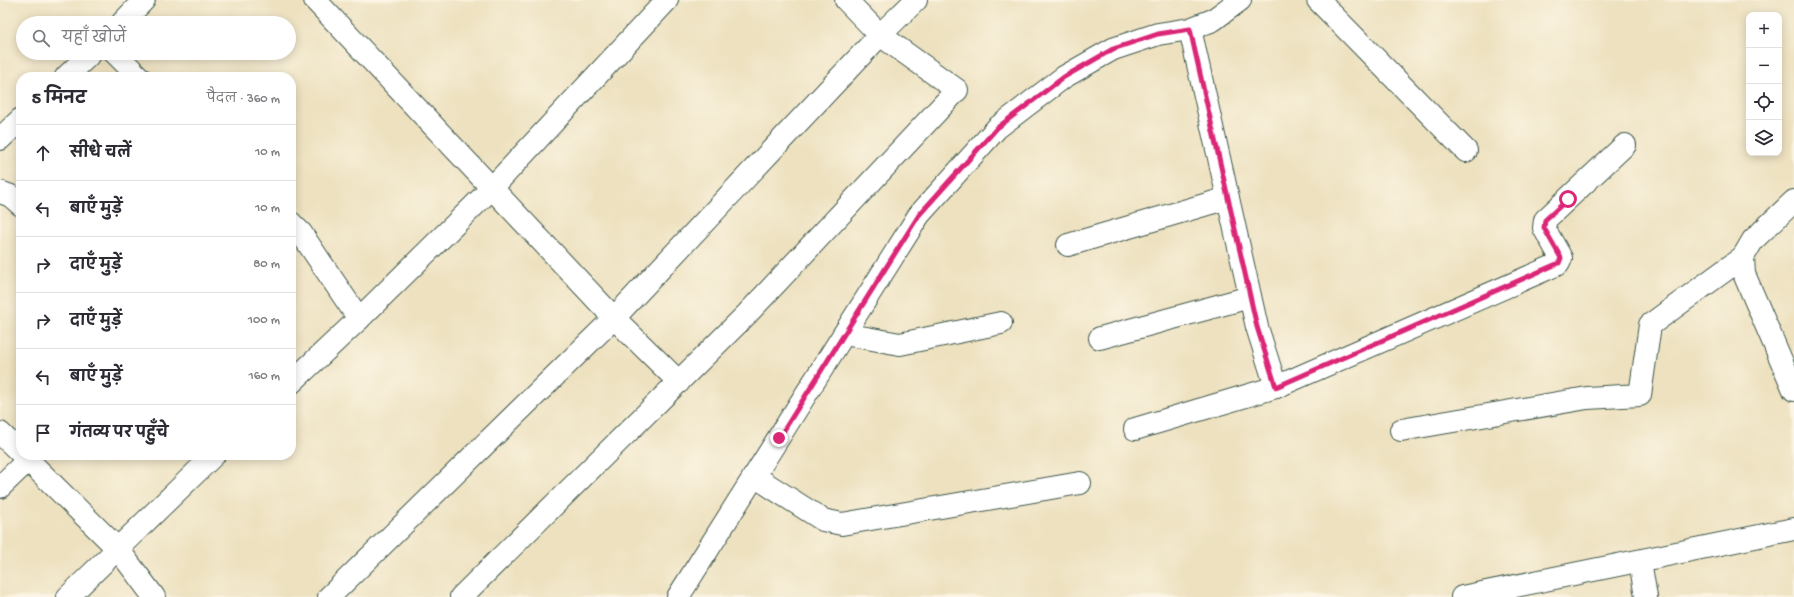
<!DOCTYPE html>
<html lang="hi">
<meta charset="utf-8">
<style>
body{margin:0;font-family:"Gochi Hand","Playpen Sans Deva",sans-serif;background:#f2f2f3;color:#2b2b33}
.controls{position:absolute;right:12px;top:12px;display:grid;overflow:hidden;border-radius:8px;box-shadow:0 2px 10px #0003}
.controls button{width:36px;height:36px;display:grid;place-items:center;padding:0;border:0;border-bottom:1px solid #e1e1e2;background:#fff;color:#2b2b33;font:20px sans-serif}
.stop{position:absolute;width:12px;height:12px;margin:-9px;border:3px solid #db2777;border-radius:50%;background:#fff}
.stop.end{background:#db2777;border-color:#fff;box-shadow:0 1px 4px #0008}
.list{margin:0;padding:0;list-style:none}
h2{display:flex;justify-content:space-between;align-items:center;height:52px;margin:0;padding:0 16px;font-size:17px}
h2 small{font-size:13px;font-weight:400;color:#7c7c81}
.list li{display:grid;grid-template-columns:26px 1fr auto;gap:12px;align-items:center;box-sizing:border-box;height:56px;padding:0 16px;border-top:1px solid #e1e1e2}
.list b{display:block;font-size:15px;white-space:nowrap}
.list em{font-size:13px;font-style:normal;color:#7c7c81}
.icon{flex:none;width:22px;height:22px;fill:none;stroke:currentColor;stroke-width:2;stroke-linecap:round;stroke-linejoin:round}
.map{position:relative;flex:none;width:1794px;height:597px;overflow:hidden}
.search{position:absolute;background:#fff;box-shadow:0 2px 10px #0003;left:16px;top:16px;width:280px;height:44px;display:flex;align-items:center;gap:10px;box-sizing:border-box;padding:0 14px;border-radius:22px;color:#7c7c81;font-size:15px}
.panel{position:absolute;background:#fff;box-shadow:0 2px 10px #0003;left:16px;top:72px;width:280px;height:388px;border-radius:16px}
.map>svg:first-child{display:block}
</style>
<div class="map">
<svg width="1794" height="597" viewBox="0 0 1794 597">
<rect width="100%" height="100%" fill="#fcf5e5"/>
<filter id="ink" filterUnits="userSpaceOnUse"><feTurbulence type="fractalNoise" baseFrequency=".025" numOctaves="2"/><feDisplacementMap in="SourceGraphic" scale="8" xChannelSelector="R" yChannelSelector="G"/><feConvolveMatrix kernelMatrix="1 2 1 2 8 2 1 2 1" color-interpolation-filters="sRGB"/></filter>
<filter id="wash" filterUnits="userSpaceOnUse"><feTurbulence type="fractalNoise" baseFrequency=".012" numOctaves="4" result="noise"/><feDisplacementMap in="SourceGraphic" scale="16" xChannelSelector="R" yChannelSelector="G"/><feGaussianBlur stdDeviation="0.9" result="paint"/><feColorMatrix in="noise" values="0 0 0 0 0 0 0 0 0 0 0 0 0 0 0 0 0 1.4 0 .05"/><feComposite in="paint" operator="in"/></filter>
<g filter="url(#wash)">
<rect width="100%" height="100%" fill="#ede1bf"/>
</g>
<g filter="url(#ink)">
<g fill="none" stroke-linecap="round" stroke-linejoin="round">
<defs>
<g id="minor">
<polyline points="315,0 614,318 679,382"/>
<polyline points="846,0 880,35 916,0"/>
<polyline points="1318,0 1466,151"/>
<polyline points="122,23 144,0"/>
<polyline points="1190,29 1257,327 1276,387"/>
<polyline points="115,53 139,77"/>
<polyline points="66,77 91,53"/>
<polyline points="0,139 21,119"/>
<polyline points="0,192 11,196 21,205"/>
<polyline points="1794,201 1753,240 1743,257 1744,274 1794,390"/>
<polyline points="291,223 301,233 359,319"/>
<polyline points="1068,245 1228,198"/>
<polyline points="844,334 900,344 1001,323"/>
<polyline points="1100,338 1250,297"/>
<polyline points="291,383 359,319 492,188 667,0"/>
<polyline points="1135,429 1276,387 1556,265 1559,263 1561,258 1544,228 1545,220 1625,145"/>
<polyline points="1401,430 1587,398 1640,395 1650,325 1743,257"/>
<polyline points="0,433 21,453"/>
<polyline points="23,455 118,549 154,597"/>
<polyline points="754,476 823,520 842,524 1080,483"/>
<polyline points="0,487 28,460"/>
<polyline points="1640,561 1646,597"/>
<polyline points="68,597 214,455"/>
<polyline points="329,597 614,318 880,35 957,90 747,314 461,597"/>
<polyline points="678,597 919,215 997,128 1064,77 1113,49 1158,34 1190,29 1213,20 1240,0"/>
<polyline points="1462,597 1794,529"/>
</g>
</defs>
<use href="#minor" stroke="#3e5649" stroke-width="24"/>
<use href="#minor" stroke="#fff" stroke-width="22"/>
</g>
</g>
<g fill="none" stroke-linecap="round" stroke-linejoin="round" filter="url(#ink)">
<polyline stroke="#db2777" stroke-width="5" points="779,438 919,215 997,128 1064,77 1113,49 1158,34 1190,29 1257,327 1276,387 1559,263 1561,258 1544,228 1545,220 1568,199"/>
</g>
</svg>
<div class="controls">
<button>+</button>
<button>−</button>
<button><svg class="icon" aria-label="locate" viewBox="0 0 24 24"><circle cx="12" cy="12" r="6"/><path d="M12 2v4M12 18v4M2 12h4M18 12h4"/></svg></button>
<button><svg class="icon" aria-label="layers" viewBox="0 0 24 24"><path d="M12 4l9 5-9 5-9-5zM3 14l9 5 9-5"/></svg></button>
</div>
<div class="stop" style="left:1568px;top:199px"></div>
<div class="stop end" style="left:779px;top:438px"></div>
<div class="search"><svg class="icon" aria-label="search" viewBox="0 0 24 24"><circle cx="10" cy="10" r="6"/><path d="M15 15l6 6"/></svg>यहाँ खोजें</div>
<section class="panel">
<h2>5 मिनट<small>पैदल · 360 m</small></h2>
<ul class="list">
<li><svg class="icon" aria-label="ahead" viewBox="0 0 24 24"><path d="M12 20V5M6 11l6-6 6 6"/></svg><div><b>सीधे चलें</b></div><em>10 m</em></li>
<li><svg class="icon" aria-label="left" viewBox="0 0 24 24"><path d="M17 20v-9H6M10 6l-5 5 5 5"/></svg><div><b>बाएँ मुड़ें</b></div><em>10 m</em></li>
<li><svg class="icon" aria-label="right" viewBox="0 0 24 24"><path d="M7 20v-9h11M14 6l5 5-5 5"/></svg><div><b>दाएँ मुड़ें</b></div><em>80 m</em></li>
<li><svg class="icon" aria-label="right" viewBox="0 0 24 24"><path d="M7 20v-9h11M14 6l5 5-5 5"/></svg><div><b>दाएँ मुड़ें</b></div><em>100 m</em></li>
<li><svg class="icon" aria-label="left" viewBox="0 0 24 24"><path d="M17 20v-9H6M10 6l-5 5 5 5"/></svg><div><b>बाएँ मुड़ें</b></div><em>160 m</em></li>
<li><svg class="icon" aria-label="arrive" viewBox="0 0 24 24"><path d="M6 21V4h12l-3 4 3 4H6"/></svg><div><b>गंतव्य पर पहुँचे</b></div></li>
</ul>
</section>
</div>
